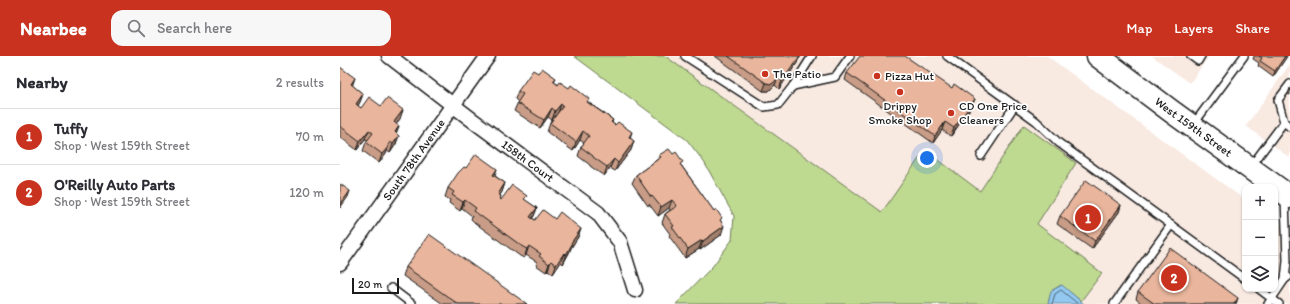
<!DOCTYPE html>
<meta charset="utf-8">
<style>
body{margin:0;font-family:Itim,sans-serif;background:#f7f7f7;color:#2b2b33}
.controls{position:absolute;right:12px;bottom:12px;display:grid;overflow:hidden;border-radius:8px;box-shadow:0 1px 3px #0004}
.controls button{width:36px;height:36px;display:grid;place-items:center;padding:0;border:0;border-bottom:1px solid #e1e1e2;background:#fff;color:#2b2b33;font:20px sans-serif}
.scale{position:absolute;left:12px;bottom:10px;width:47px;box-sizing:border-box;padding-left:4px;border:2px solid #1c1c1c;border-top:0;font-size:11px;line-height:14px;white-space:nowrap;color:#1c1c1c;-webkit-text-stroke:3px #fff;paint-order:stroke}
.you{position:absolute;left:587px;top:102px;width:14px;height:14px;margin:-10px;border:3px solid #fff;border-radius:50%;background:#1a73e8;box-shadow:0 0 0 6px #1a73e833}
.badge{display:grid;place-items:center;width:26px;height:26px;border-radius:50%;background:#c8321e;color:#fff;font-size:13px;font-weight:700}
.pin{position:absolute;translate:-50% -50%;border:2px solid #fff;box-shadow:0 1px 4px #0006}
.list{margin:0;padding:0;list-style:none}
h2{display:flex;justify-content:space-between;align-items:center;height:52px;margin:0;padding:0 16px;font-size:17px}
h2 small{font-size:13px;font-weight:400;color:#7c7c81}
.list li{display:grid;grid-template-columns:26px 1fr auto;gap:12px;align-items:center;box-sizing:border-box;height:56px;padding:0 16px;border-top:1px solid #e1e1e2}
.list b{display:block;font-size:15px;white-space:nowrap}
.list p{margin:0;font-size:13px;white-space:nowrap;color:#7c7c81}
.list em{font-size:13px;font-style:normal;color:#7c7c81}
.icon{flex:none;width:22px;height:22px;fill:none;stroke:currentColor;stroke-width:2;stroke-linecap:round;stroke-linejoin:round}
.map{position:relative;flex:none;width:950px;height:248px;overflow:hidden}
header{display:flex;align-items:center;gap:24px;box-sizing:border-box;height:56px;padding:0 20px;background:#c8321e;color:#fff}
header strong{font-size:19px}
nav{display:flex;gap:22px;margin-inline-start:auto;font-size:14px}
.search{width:280px;height:36px;background:#f7f7f7;display:flex;align-items:center;gap:10px;box-sizing:border-box;padding:0 14px;border-radius:12px;color:#7c7c81;font-size:15px}
main{display:flex}
aside{flex:1;background:#fff}
.map>svg:first-child{display:block}
</style>
<header>
<strong>Nearbee</strong>
<div class="search"><svg class="icon" aria-label="search" viewBox="0 0 24 24"><circle cx="10" cy="10" r="6"/><path d="M15 15l6 6"/></svg>Search here</div>
<nav><a>Map</a><a>Layers</a><a>Share</a></nav>
</header>
<main>
<aside>
<h2>Nearby<small>2 results</small></h2>
<ul class="list">
<li><span class="badge">1</span><div><b>Tuffy</b><p>Shop · West 159th Street</p></div><em>70 m</em></li>
<li><span class="badge">2</span><div><b>O'Reilly Auto Parts</b><p>Shop · West 159th Street</p></div><em>120 m</em></li>
</ul>
</aside>
<div class="map">
<svg width="950" height="248" viewBox="0 0 950 248">
<rect width="100%" height="100%" fill="#fff"/>
<filter id="ink" filterUnits="userSpaceOnUse"><feTurbulence type="fractalNoise" baseFrequency=".025" numOctaves="2"/><feDisplacementMap in="SourceGraphic" scale="8" xChannelSelector="R" yChannelSelector="G"/><feConvolveMatrix kernelMatrix="1 2 1 2 8 2 1 2 1" color-interpolation-filters="sRGB"/></filter>
<g filter="url(#ink)">
<g fill="#f8e9e1">
<polygon points="325,0 707,0 905,144 905,233 935,233 935,166 950,177 950,248 744,248 741,245 762,217 696,168 684,69 640,135 542,156"/>
<polygon points="812,0 869,0 850,27"/>
<polygon points="950,8 950,102 906,70"/>
</g>
<polygon fill="#bed990" stroke="#6d7a56" points="234,0 325,0 542,156 585,94 640,135 684,69 736,107 697,168 762,217 741,245 721,229 711,235 708,248 336,248 372,211 392,184 394,160 364,106 347,84"/>
<polygon fill="#93c9f1" stroke="#63849c" points="722,229 744,248 708,248 711,235"/>
<g fill="none" stroke-linecap="round" stroke-linejoin="round">
<polyline stroke="#4c6171" stroke-width="1" points="712,248 715,238 721,234 738,248"/>
<defs>
<g id="service">
<polyline points="345,0 424,51 438,49 453,30 472,0"/>
<polyline points="607,0 696,65 719,87 905,223"/>
<polyline points="851,0 858,5 861,0"/>
<polyline points="950,28 938,44 944,66 950,71"/>
<polyline points="453,30 495,21 510,0"/>
<polyline points="853,69 904,0"/>
<polyline points="641,100 675,49"/>
<polyline points="912,109 944,66"/>
<polyline points="945,141 947,205 945,223"/>
<polyline points="51,232 72,248"/>
<polyline points="919,233 939,248"/>
<polyline points="774,248 831,169"/>
<polyline points="928,248 945,223 948,221"/>
</g>
<g id="minor">
<path id="s1" d="M49,0L131,63L258,157L280,186L295,234"/>
<path id="s2" d="M0,207L148,0"/>
</g>
<g id="primary">
<path id="s3" d="M758,0L831,55L950,141"/>
</g>
</defs>
<use href="#service" stroke="#1c1c1c" stroke-width="10"/>
<use href="#minor" stroke="#1c1c1c" stroke-width="17"/>
<use href="#primary" stroke="#1c1c1c" stroke-width="25"/>
<use href="#service" stroke="#fff" stroke-width="7"/>
<use href="#minor" stroke="#fff" stroke-width="14"/>
<use href="#primary" stroke="#fff" stroke-width="22"/>
</g>
<g fill="#c89c86" stroke="#1c1c1c">
<polygon points="375,0 461,0 458,4 457,7 439,33 435,29 429,35 423,35"/>
<polygon points="914,0 947,0 933,21 918,10 919,7 913,3"/>
<polygon points="0,11 13,30 23,38 20,46 18,50 21,52 60,63 56,67 56,88 50,97 47,95 46,98 39,107 23,95 26,86 28,84 25,83 17,94 0,81"/>
<polygon points="198,17 216,22 214,26 248,46 273,64 272,67 275,69 292,76 290,82 294,85 291,94 275,115 270,112 264,120 250,110 250,109 238,100 241,91 244,87 240,84 233,95 207,76 210,67 212,64 208,61 200,72 174,55 178,46 175,43 178,35"/>
<polygon points="507,17 632,50 611,80 602,74 593,87 505,24"/>
<polygon points="950,32 950,39 948,38"/>
<polygon points="319,99 341,109 381,165 381,179 360,194 359,193 345,202 329,180 330,178 322,167 325,158 330,154 329,152 318,160 309,148 308,150 292,127 296,119 318,103"/>
<polygon points="126,112 155,120 165,127 162,136 160,139 161,140 160,144 185,144 197,152 194,160 192,162 195,164 215,163 241,173 238,181 231,192 229,197 223,208 221,206 213,218 208,214 206,216 196,209 197,206 186,199 184,202 180,200 135,167 131,163 132,160 122,152 120,155 109,147 110,144 105,141 108,132"/>
<polygon points="781,149 779,156 752,193 717,168 720,160"/>
<polygon points="66,211 187,248 103,248 63,220"/>
<polygon points="798,236 896,248 802,248 796,243"/>
</g>
<g fill="#a37f6d" stroke="#1c1c1c">
<polygon points="459,0 461,0 458,4 457,7 439,33 442,25"/>
<polygon points="945,0 947,0 946,2 933,21 935,15"/>
<polygon points="15,22 12,31 11,28"/>
<polygon points="438,22 435,29 429,35 423,35 426,27"/>
<polygon points="23,38 20,46 12,57 16,48"/>
<polygon points="635,43 632,50 611,80 614,72"/>
<polygon points="221,48 218,57 212,64 215,55"/>
<polygon points="212,52 208,61 200,72 204,64"/>
<polygon points="63,54 60,63 51,75 54,66"/>
<polygon points="605,66 602,74 593,87 595,80"/>
<polygon points="59,70 56,78 55,76"/>
<polygon points="29,74 25,83 17,94 20,85"/>
<polygon points="243,75 240,84 233,95 236,86"/>
<polygon points="59,80 56,88 50,97 53,88"/>
<polygon points="294,85 291,94 275,115 278,107"/>
<polygon points="50,86 46,98 39,107 42,98"/>
<polygon points="274,103 270,112 264,120 267,111"/>
<polygon points="157,113 154,122 153,119"/>
<polygon points="165,127 162,136 155,146 158,138"/>
<polygon points="10,135 8,141 0,152 0,149"/>
<polygon points="125,144 122,152 120,155 123,146"/>
<polygon points="332,144 329,152 318,160 321,151"/>
<polygon points="781,149 779,156 752,193 755,185"/>
<polygon points="197,152 194,160 187,170 190,161"/>
<polygon points="384,170 381,179 360,194 363,185"/>
<polygon points="241,173 238,181 231,192 229,197 223,208 231,187"/>
<polygon points="362,184 359,193 345,202 348,193"/>
<polygon points="189,190 186,199 184,202 187,193"/>
<polygon points="224,197 221,206 213,218 216,209"/>
<polygon points="211,205 208,214 206,216 209,208"/>
<polygon points="898,242 896,248 894,248"/>
</g>
<g fill="#e9b59c" stroke="#1c1c1c">
<polygon points="388,0 460,0 442,25 438,22 432,28 426,27"/>
<polygon points="520,0 565,0 612,32 614,28 635,43 614,72 605,66 595,80 507,17"/>
<polygon points="919,0 945,0 935,15 920,5 922,2"/>
<polygon points="0,11 15,22 11,28 23,38 16,48 21,52 29,41 41,50 47,42 63,54 54,66 59,70 55,76 59,80 53,88 50,86 48,89 49,90 42,98 26,86 33,77 29,74 20,85 0,70"/>
<polygon points="202,12 216,22 213,25 218,29 220,26 229,32 231,29 249,43 247,46 273,64 271,66 275,69 278,66 292,76 289,81 294,85 278,107 274,103 267,111 253,101 253,100 241,91 249,80 243,75 236,86 210,67 223,50 221,48 215,55 212,52 204,64 177,47 183,38 178,35 193,14 198,17"/>
<polygon points="329,93 333,98 336,96 343,106 340,108 374,155 376,153 382,162 380,164 384,170 363,185 362,184 348,193 332,171 334,170 325,158 337,150 332,144 321,151 312,140 311,141 296,119 321,101 319,99"/>
<polygon points="136,98 157,113 153,119 165,127 158,138 161,140 160,143 161,144 172,129 187,140 184,143 197,152 190,161 195,164 203,154 215,163 220,156 241,173 231,187 232,188 226,199 224,197 216,209 211,205 209,208 199,200 201,198 189,190 187,193 183,191 138,158 134,155 136,152 125,144 123,146 112,139 114,136 108,132 118,117 124,111 126,112"/>
<polygon points="746,124 781,149 755,185 720,160"/>
<polygon points="0,128 10,135 0,149"/>
<polygon points="89,178 187,248 118,248 66,211"/>
<polygon points="830,192 898,242 894,248 815,248 798,236"/>
</g>
</g>
<g fill="#c8321e" stroke="#fff" stroke-width="1.5">
<circle cx="425" cy="18" r="4"/>
<circle cx="537" cy="20" r="4"/>
<circle cx="560" cy="36" r="4"/>
<circle cx="611" cy="57" r="4"/>
</g>
<g text-anchor="middle" dominant-baseline="central" stroke-width="3.5" stroke-linejoin="round" paint-order="stroke">
<g font-size="12" fill="#1c1c1c" stroke="#fff" text-anchor="start">
<text x="433" y="18">The Patio</text>
<text x="545" y="20">Pizza Hut</text>
<text x="560" y="50" text-anchor="middle">Drippy<tspan x="560" dy="14">Smoke Shop</tspan></text>
<text x="619" y="50">CD One Price<tspan x="619" dy="14">Cleaners</tspan></text>
</g>
<g font-size="12" fill="#1c1c1c" stroke="#fff">
<text stroke="none"><textPath href="#s3" startOffset="119">West 159th Street</textPath></text>
<text stroke="none"><textPath href="#s2" startOffset="127">South 78th Avenue</textPath></text>
<text stroke="none"><textPath href="#s1" startOffset="174">158th Court</textPath></text>
</g>
</g>
</svg>
<div class="controls">
<button>+</button>
<button>−</button>
<button><svg class="icon" aria-label="layers" viewBox="0 0 24 24"><path d="M12 4l9 5-9 5-9-5zM3 14l9 5 9-5"/></svg></button>
</div>
<div class="scale">20 m</div>
<div class="you"></div>
<div class="pin badge" style="left:748px;top:162px">1</div>
<div class="pin badge" style="left:834px;top:222px">2</div>
</div>
</main>
